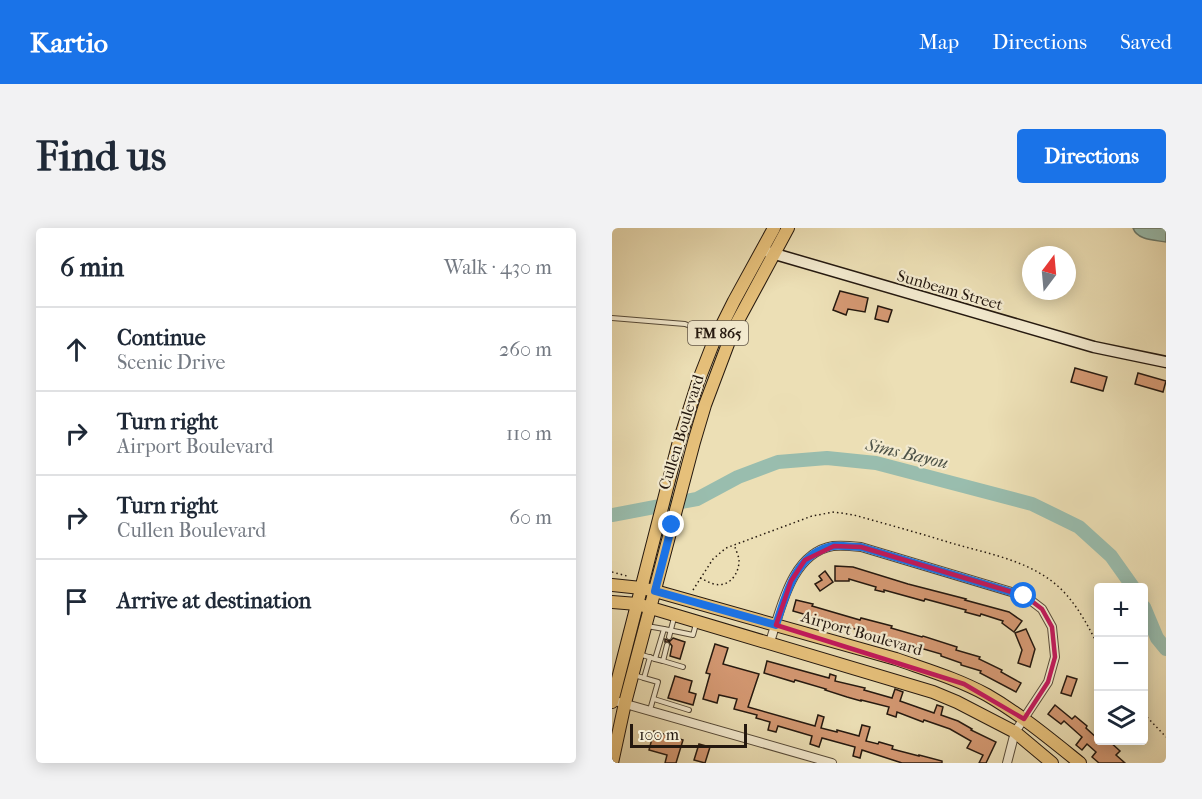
<!DOCTYPE html>
<meta charset="utf-8">
<style>
body{margin:0;font-family:"IM FELL French Canon",serif;background:#f2f2f3;color:#1f2937}
.controls{position:absolute;right:18px;bottom:18px;display:grid;overflow:hidden;border-radius:6px;box-shadow:0 3px 15px #0003}
.controls button{width:54px;height:54px;display:grid;place-items:center;padding:0;border:0;border-bottom:2px solid #e0e1e3;background:#fff;color:#1f2937;font:30px sans-serif}
.compass{position:absolute;left:410px;top:18px;width:54px;height:54px;border-radius:50%;background:#fff;box-shadow:0 3px 15px #0003;rotate:16deg}
.scale{position:absolute;left:18px;bottom:15px;width:117px;box-sizing:border-box;padding-left:6px;border:3px solid #24180f;border-top:0;font-size:16px;line-height:21px;white-space:nowrap;color:#24180f;-webkit-text-stroke:4px #f3eacf;paint-order:stroke}
.stop{position:absolute;width:18px;height:18px;margin:-14px;border:4px solid #1a73e8;border-radius:50%;background:#fff}
.stop.end{background:#1a73e8;border-color:#fff;box-shadow:0 2px 6px #0008}
.list{margin:0;padding:0;list-style:none}
h2{display:flex;justify-content:space-between;align-items:center;height:78px;margin:0;padding:0 24px;font-size:26px}
h2 small{font-size:20px;font-weight:400;color:#747a83}
.list li{display:grid;grid-template-columns:39px 1fr auto;gap:18px;align-items:center;box-sizing:border-box;height:84px;padding:0 24px;border-top:2px solid #e0e1e3}
.list b{display:block;font-size:22px;white-space:nowrap}
.list p{margin:0;font-size:20px;white-space:nowrap;color:#747a83}
.list em{font-size:20px;font-style:normal;color:#747a83}
.icon{flex:none;width:33px;height:33px;fill:none;stroke:currentColor;stroke-width:2;stroke-linecap:round;stroke-linejoin:round}
.map{position:relative;flex:none;width:554px;height:535px;overflow:hidden;border-radius:6px}
header{display:flex;align-items:center;gap:36px;box-sizing:border-box;height:84px;padding:0 30px;background:#1a73e8;color:#fff}
header strong{font-size:28px}
nav{display:flex;gap:33px;margin-inline-start:auto;font-size:21px}
.intro{display:flex;align-items:center;justify-content:space-between;box-sizing:border-box;height:144px;padding:0 36px}
h1{margin:0;font-size:42px}
.button{padding:15px 27px;border-radius:6px;background:#1a73e8;color:#fff;font-size:21px;font-weight:700}
main{display:flex;gap:36px;padding:0 36px}
aside{flex:1;background:#fff;border-radius:6px;box-shadow:0 3px 15px #0003}
.map>svg:first-child{display:block}
</style>
<header>
<strong>Kartio</strong>
<nav><a>Map</a><a>Directions</a><a>Saved</a></nav>
</header>
<div class="intro"><h1>Find us</h1><a class="button">Directions</a></div>
<main>
<aside>
<h2>6 min<small>Walk · 430 m</small></h2>
<ul class="list">
<li><svg class="icon" aria-label="ahead" viewBox="0 0 24 24"><path d="M12 20V5M6 11l6-6 6 6"/></svg><div><b>Continue</b><p>Scenic Drive</p></div><em>260 m</em></li>
<li><svg class="icon" aria-label="right" viewBox="0 0 24 24"><path d="M7 20v-9h11M14 6l5 5-5 5"/></svg><div><b>Turn right</b><p>Airport Boulevard</p></div><em>110 m</em></li>
<li><svg class="icon" aria-label="right" viewBox="0 0 24 24"><path d="M7 20v-9h11M14 6l5 5-5 5"/></svg><div><b>Turn right</b><p>Cullen Boulevard</p></div><em>60 m</em></li>
<li><svg class="icon" aria-label="arrive" viewBox="0 0 24 24"><path d="M6 21V4h12l-3 4 3 4H6"/></svg><div><b>Arrive at destination</b></div></li>
</ul>
</aside>
<div class="map">
<svg width="554" height="535" viewBox="0 0 554 535">
<rect width="100%" height="100%" fill="#ecdfb5"/>
<filter id="stains"><feTurbulence type="fractalNoise" baseFrequency=".00333" numOctaves="4"/><feColorMatrix values="0 0 0 0 .2 0 0 0 0 .09 0 0 0 0 .02 0 0 0 .5 -.17"/></filter>
<radialGradient id="worn" r=".72"><stop offset=".6" stop-color="#630" stop-opacity="0"/><stop offset="1" stop-color="#630" stop-opacity=".3"/></radialGradient>
<path fill="#99bdae" stroke="#6a7b6e" stroke-width="1.5" d="M521,0H554V14C542,12 525,12 521,0Z"/>
<g fill="none" stroke-linecap="round" stroke-linejoin="round">
<g stroke="#99bdae" stroke-width="14">
<polyline points="0,287 85,271 126,249 166,234 215,230 264,235 420,276 467,299 499,328 521,359"/>
<polyline points="532,379 545,410 554,421"/>
</g>
</g>
<g fill="#d49872" stroke="#24180f" stroke-width="1.5">
<polygon points="228,63 256,70 253,84 236,81 234,87 221,82"/>
<polygon points="266,78 280,82 276,94 263,91"/>
<polygon points="463,140 495,149 491,163 459,154"/>
<polygon points="526,145 554,153 551,164 523,156"/>
<polygon points="223,338 241,339 296,356 354,371 353,372 397,384 410,393 402,404 390,395 391,393 369,386 368,388 353,384 354,382 313,371 312,373 272,362 272,364 263,362 264,359 237,351 237,353 223,353"/>
<polygon points="213,343 221,354 208,363 203,356 210,352 207,348"/>
<polygon points="184,372 201,376 200,378 248,392 249,390 280,398 279,400 310,409 311,408 345,419 344,422 368,429 367,431 390,442 389,444 409,455 404,464 368,445 369,443 349,437 349,435 329,428 329,426 181,383"/>
<polygon points="414,401 423,421 418,439 406,435 410,422 403,405"/>
<polygon points="61,410 73,414 68,431 58,428 60,418 57,414 53,414 53,411 58,413"/>
<polygon points="103,416 116,420 111,436 147,446 136,479 203,498 206,487 212,489 209,500 225,504 225,502 247,508 250,497 258,499 254,513 266,516 267,514 281,518 280,521 307,528 307,527 330,533 330,535 290,535 250,522 248,530 241,528 243,519 210,510 207,519 198,516 200,508 166,498 164,504 156,502 158,494 144,490 145,487 122,481 125,471 107,467 105,475 91,471 98,446 94,445"/>
<polygon points="155,433 217,450 218,446 224,448 223,453 253,460 252,462 280,470 283,461 291,464 288,473 322,485 325,477 331,479 329,487 346,493 360,501 359,502 384,514 374,535 367,535 371,527 355,520 359,513 338,501 312,492 311,494 285,484 284,489 275,486 277,479 249,472 249,473 235,469 213,462 214,461 183,452 182,454 152,445"/>
<polygon points="63,448 80,453 77,464 84,466 81,477 56,470"/>
<polygon points="455,448 465,451 459,468 449,465"/>
<polygon points="443,477 460,491 463,488 475,498 474,500 486,511 486,513 492,515 495,513 497,513 508,523 504,527 513,535 487,535 480,529 484,524 475,516 470,522 464,517 470,509 452,493 449,496 436,486"/>
<polygon points="42,503 71,512 64,535 53,535 55,527 37,522"/>
<polygon points="87,516 98,519 93,535 82,532"/>
</g>
<g fill="none" stroke-linecap="round" stroke-linejoin="round">
<defs>
<g id="lane">
<polyline points="0,90 73,96 101,107"/>
<polyline points="52,401 81,407 84,396"/>
<polyline points="57,409 62,390"/>
<polyline points="27,426 43,431 52,401 35,398"/>
<polyline points="43,431 51,433 55,417"/>
<polyline points="51,433 71,439"/>
<polyline points="22,447 32,450 38,429"/>
<polyline points="32,450 46,454 38,482"/>
<polyline points="42,471 77,482"/>
</g>
<g id="street">
<path d="M158,414C169,381 179,325 221,318C230,317 240,318 249,319L413,368L430,381L440,399L443,429L436,454L403,504L395,535"/>
<polyline points="0,472 220,535"/>
</g>
<polyline id="secondary" points="156,24 482,119 554,134"/>
<g id="primary">
<path d="M0,357L29,360L43,363L284,431C315,442 346,451 375,467C408,486 438,511 468,535"/>
<polyline points="0,374 25,376 39,380 321,464 345,474 403,504 440,535"/>
<polyline points="0,474 66,217 86,154 102,113 122,73 162,0"/>
<polyline points="0,535 13,475 82,214 93,177 122,100 176,0"/>
</g>
</defs>
<use href="#lane" stroke="#564a38" stroke-width="6"/>
<use href="#street" stroke="#564a38" stroke-width="10"/>
<use href="#secondary" stroke="#24180f" stroke-width="13"/>
<use href="#primary" stroke="#24180f" stroke-width="14"/>
<g stroke="#24180f" stroke-width="1.5" stroke-dasharray="1.5 3" stroke-linecap="butt">
<polyline points="0,344 15,348"/>
<path d="M88,350C93,352 97,355 102,356C117,360 127,346 127,333C127,328 124,323 123,319"/>
<path d="M81,362L101,331L114,320L200,288L222,284L242,287C274,296 307,305 339,315C377,326 420,333 449,361C466,378 476,398 487,419"/>
<polyline points="532,486 554,509"/>
</g>
<use href="#lane" stroke="#f3eacf" stroke-width="4"/>
<use href="#street" stroke="#f3eacf" stroke-width="8"/>
<use href="#secondary" stroke="#f3eacf" stroke-width="10"/>
<use href="#primary" stroke="#e6c07a" stroke-width="12"/>
</g>
<g fill="none" stroke-linecap="round" stroke-linejoin="round">
<path stroke="#1a73e8" stroke-width="8" d="M60,297L43,363L164,397C174,367 183,325 221,318C230,317 240,319 249,319L412,368"/>
</g>
<path fill="none" stroke="#c2185b" stroke-width="4.5" stroke-linejoin="round" d="M222,318L249,319L413,368L430,381L440,399L443,429L436,454L412,491L352,456L164,397L179,353L193,332Z"/>
<g text-anchor="middle" dominant-baseline="central" stroke-width="4.5" stroke-linejoin="round" paint-order="stroke">
<rect fill="#f3eacf" stroke="#625749" stroke-width="1.5" x="76" y="93" width="60" height="24" rx="4.5"/>
<g font-size="15" font-weight="bold" fill="#24180f">
<text x="106" y="105">FM 865</text>
</g>
<g font-size="16" fill="#24180f" stroke="#f3eacf">
<text transform="translate(338 62) rotate(16)">Sunbeam Street</text>
<text transform="translate(69 204) rotate(-73)">Cullen Boulevard</text>
<text transform="translate(250 405) rotate(16)">Airport Boulevard</text>
</g>
<g font-size="18" font-style="italic" fill="#4d5247" stroke="#f3eacf">
<text transform="translate(295 226) rotate(13)">Sims Bayou</text>
</g>
</g>
<rect width="100%" height="100%" filter="url(#stains)"/>
<rect width="100%" height="100%" fill="url(#worn)"/>
</svg>
<div class="controls">
<button>+</button>
<button>−</button>
<button><svg class="icon" aria-label="layers" viewBox="0 0 24 24"><path d="M12 4l9 5-9 5-9-5zM3 14l9 5 9-5"/></svg></button>
</div>
<svg class="compass" viewBox="-18 -18 36 36"><path d="M0-13l5 13h-10z" fill="#e53935"/><path d="M0 13l5-13h-10z" fill="#747a83"/></svg>
<div class="scale">100 m</div>
<div class="stop" style="left:412px;top:368px"></div>
<div class="stop end" style="left:60px;top:297px"></div>
</div>
</main>
